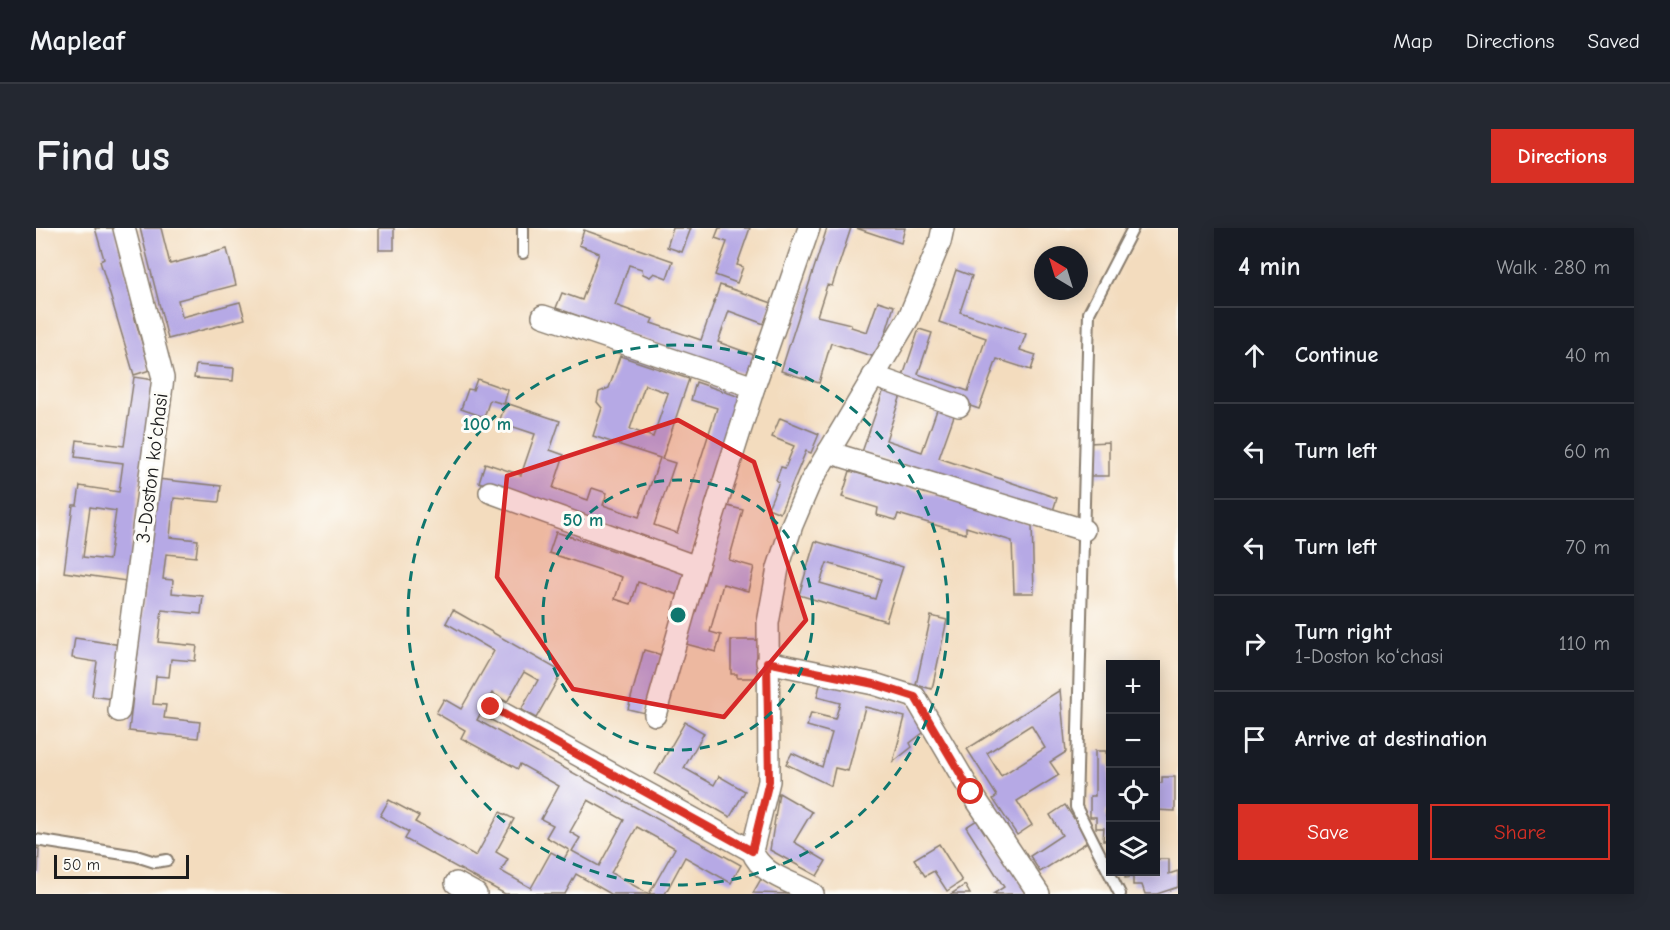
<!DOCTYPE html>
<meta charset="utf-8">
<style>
body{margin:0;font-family:"Comic Neue",sans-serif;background:#242831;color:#f1f3f6}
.controls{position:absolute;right:18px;bottom:18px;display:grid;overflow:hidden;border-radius:0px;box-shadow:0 3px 15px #0003}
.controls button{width:54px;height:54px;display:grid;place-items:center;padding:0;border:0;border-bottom:2px solid #363941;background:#171b24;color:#f1f3f6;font:30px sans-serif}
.compass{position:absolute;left:998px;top:18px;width:54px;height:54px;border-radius:50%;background:#171b24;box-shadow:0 3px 15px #0003;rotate:322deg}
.scale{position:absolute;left:18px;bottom:15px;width:135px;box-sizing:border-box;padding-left:6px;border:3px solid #1c1c1c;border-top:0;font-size:16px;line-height:21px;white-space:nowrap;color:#1c1c1c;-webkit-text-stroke:4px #fdfcf7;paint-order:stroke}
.stop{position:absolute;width:18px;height:18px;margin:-14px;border:4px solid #d93025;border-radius:50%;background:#fff}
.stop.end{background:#d93025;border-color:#fff;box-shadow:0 2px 6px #0008}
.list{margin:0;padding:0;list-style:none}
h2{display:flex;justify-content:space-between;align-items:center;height:78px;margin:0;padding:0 24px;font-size:26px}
h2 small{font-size:20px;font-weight:400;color:#9ea1a6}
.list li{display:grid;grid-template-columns:39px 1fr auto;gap:18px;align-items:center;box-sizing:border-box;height:96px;padding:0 24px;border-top:2px solid #363941}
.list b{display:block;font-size:22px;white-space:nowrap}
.list p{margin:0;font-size:20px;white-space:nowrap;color:#9ea1a6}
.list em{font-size:20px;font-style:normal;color:#9ea1a6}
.actions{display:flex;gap:12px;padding:18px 24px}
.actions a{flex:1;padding:14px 0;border:2px solid #d93025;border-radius:0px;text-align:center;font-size:21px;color:#d93025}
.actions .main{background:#d93025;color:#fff}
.icon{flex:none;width:33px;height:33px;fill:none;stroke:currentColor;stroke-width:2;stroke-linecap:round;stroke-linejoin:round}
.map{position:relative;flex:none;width:1142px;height:666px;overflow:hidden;border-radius:0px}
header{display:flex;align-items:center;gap:36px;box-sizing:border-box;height:84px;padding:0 30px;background:#171b24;border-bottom:2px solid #363941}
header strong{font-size:28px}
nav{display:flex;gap:33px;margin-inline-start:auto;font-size:21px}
.intro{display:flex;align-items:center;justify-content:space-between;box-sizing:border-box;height:144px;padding:0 36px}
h1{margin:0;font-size:42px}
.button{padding:15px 27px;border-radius:0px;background:#d93025;color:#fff;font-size:21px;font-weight:700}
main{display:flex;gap:36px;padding:0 36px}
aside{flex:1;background:#171b24;border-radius:0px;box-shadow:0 3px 15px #0003}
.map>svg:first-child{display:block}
</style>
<header>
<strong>Mapleaf</strong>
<nav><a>Map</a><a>Directions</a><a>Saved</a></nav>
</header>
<div class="intro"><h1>Find us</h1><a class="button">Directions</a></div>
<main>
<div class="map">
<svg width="1142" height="666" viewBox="0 0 1142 666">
<rect width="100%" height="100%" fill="#fdfcf7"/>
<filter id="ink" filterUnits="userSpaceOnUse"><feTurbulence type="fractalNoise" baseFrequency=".0167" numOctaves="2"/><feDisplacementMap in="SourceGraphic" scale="12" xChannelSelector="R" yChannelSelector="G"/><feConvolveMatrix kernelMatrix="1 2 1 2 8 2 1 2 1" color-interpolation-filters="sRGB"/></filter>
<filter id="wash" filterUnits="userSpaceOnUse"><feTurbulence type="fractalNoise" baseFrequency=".008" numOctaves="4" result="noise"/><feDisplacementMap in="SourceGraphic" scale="24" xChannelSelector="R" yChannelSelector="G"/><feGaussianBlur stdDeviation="1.35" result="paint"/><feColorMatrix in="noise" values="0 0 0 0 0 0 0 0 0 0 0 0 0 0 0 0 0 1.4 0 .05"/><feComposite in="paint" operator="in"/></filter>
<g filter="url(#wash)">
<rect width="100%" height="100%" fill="#f3dcbe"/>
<g id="blocks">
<g fill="#b6a9e5" fill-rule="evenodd">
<polygon points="59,0 79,0 98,76 95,77 114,142 98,147 64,33 68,31"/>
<polygon points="104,0 125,0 134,36 191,21 200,57 142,72 146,89 204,74 209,91 132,111"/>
<rect x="343" y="0" width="15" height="22"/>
<polygon points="637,0 655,0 646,24 631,19"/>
<polygon points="683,0 714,0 701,37 707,39 701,55 679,47 691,14 679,10"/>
<polygon points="791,0 815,0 796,58 791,57 781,88 815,96 815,99 831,104 842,73 858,78 842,130 795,115 783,155 745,143"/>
<polygon points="820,0 869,0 865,15"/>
<polygon points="548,2 637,33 631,50 618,45 614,49 607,46 606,41 593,37 579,77 617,91 615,95 665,112 684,57 736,75 728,96 693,83 682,114 718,127 710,147 520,80 526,65 546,72 563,25 543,17"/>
<polygon points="920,42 936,48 924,84 990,106 984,122 1000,127 995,142 961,131 943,181 865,154 883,101 896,105 882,146 932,163 950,110 903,94"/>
<path d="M584,128L653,151L626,231L639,235L618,297L641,305L681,180L655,172L660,154L704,169L653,328L443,254L449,235L485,247L499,206L463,194L470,175L524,193L514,222L528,227L517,260L552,272L556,260L571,265L567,277L603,289L624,230L557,208L566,180L561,174L563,164L573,160ZM609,157L632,165L617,209L594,201Z"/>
<polygon points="160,137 198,140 197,153 158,150"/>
<path d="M98,149L118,152L90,353L28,344L37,277H41L44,258L83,264L87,235L39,229L41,212L88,218ZM54,279L80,283L73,332L47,329Z"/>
<polygon points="441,151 472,162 468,176 454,172 448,189 425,181 432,161 437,162"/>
<polygon points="848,161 865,167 850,212 886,224 902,179 919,185 903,230 1021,270 1015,289 826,224"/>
<polygon points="744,190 783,206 775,225 770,223 744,285 732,280 743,254 740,252 745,239 749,240 758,218 736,209"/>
<polygon points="1073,214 1073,248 1053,248 1053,215"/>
<polygon points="814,243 996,296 998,365 978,365 976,313 930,299 930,306 862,286 860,292 841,287 842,280 806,269"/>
<polygon points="121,251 185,258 183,274 138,270 134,309 162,312 160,329 130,326 127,351 137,352 136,365 167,368 165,386 126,382 122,414 161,418 159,433 135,431 133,449 120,448 117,476 130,477 128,490 164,494 162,510 93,503"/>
<polygon points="688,277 707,282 693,332 718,339 712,363 687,356 674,404 685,407 680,424 650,416"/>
<polygon points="520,304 653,347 646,368 602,354 595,376 579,371 586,349 513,325"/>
<path d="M779,313L867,339L850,393L763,367ZM791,335L845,351L839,371L784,355Z"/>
<path d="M417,382L526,444L500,490L485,482L502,452L488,444L471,474L456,465L441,492L705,637L695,655L649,629L629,666H575L540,646L529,666H469L369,611L373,604L344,588L353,572L383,588L379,594L440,628L464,584L478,591L460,624L472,631L465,643L495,660L515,624L528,631L533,622L510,609L517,597L505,591L523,558L484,536L482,541L425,510L429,502L400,485L408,471L425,481L458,423L410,395ZM552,572L588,592L563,638L536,623L544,610L534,604ZM601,599L639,620L613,666L575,645Z"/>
<polygon points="895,388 911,392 896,461 880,457"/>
<polygon points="39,410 85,417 77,471 56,468 61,434 36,430"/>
<polygon points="695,412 724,412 724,450 701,450 701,446 695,446"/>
<polygon points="608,422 626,427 609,485 592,481"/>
<polygon points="785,453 872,476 892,501 874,515 876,519 857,534 869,489 829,479 812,543 799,540 795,558 750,536 756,525 786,539 796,505 771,498 775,485 799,491 804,475 781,469"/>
<path d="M1024,462L1030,524L1014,534L1023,547L981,573L996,597L981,607L957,571L961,568L931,521ZM995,497L1009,520L965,548L951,525Z"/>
<polygon points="649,494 668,505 648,540 678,557 683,548 709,563 694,589 619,546"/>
<polygon points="1059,523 1070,523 1070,537 1074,537 1074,583 1070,583 1070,589 1074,589 1074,612 1067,612 1068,600 1060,600 1060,589 1054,589 1054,568 1059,568"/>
<polygon points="1126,549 1139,549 1139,583 1120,582 1120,555 1126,555"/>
<polygon points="743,565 776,584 758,614 790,633 781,648 734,622"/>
<polygon points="1029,577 1053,613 1004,644 994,628 1026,607 1014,587"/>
<polygon points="944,590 991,664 988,666 957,666 968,659 930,599"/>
<polygon points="903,616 926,653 911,663 898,643 889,648 878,631"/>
<polygon points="0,620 3,621 2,644 0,644"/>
<polygon points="1120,631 1133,631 1133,646 1142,643 1142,659 1121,666 1109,666 1106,657 1097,657 1097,649 1089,650 1089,644 1120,644"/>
<polygon points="725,651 753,666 717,665"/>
<polygon points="929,657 934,666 915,666"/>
</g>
</g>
</g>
<g filter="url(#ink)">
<use href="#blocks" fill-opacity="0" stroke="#887c6d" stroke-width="1.5"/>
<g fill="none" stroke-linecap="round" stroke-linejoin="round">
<defs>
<g id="lane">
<polyline points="487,0 487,25"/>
<polyline points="0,612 100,628 119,634 131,632"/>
<polyline points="1084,666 1040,579 1053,85 1097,0"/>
</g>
<g id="street">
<polyline points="507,88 718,159"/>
<polyline points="837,148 923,178"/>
<polyline points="792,224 1048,302"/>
<polyline points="454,264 661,339"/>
<polyline points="731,434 838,456 879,469 935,564 1003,666"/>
<path d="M455,479L716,623C726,648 756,653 777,666"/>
<polyline points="83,483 127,150 88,0"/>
<polyline points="619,487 661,339 718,159 773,0"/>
<polyline points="716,623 733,553 732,395 742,340 756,297 774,255 873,89 904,14 907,0"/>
<polyline points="420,655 440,666"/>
</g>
</defs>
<use href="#lane" stroke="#887c6d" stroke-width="14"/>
<use href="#street" stroke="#887c6d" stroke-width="24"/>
<use href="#lane" stroke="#fff" stroke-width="10"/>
<use href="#street" stroke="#fff" stroke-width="21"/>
</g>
</g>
<g fill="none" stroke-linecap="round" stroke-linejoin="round" filter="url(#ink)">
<polyline stroke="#d93025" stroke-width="8" points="455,479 716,623 733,553 731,434 838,456 879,469 935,564"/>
</g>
<path fill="#d62828" fill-opacity="0.2" stroke="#d62828" stroke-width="4.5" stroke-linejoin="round" d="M642,192L718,234L770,392L688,489L537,461L461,349L471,248Z"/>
<g fill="none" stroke="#0f766e" stroke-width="3" stroke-dasharray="10 8">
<circle cx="642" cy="387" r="135"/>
<circle cx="642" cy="387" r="270"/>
</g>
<g text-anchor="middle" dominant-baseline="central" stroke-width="6" stroke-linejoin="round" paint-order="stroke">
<g font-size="20" fill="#1c1c1c" stroke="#fdfcf7">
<text transform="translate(116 240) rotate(-83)">3-Doston koʻchasi</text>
</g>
</g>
<circle cx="642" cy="387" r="9" fill="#0f766e" stroke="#fdfcf7" stroke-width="3"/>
<g font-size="18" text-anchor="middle" font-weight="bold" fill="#0f766e" stroke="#fdfcf7" stroke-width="6" stroke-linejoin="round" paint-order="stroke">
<text x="451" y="202">100 m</text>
<text x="547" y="298">50 m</text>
</g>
</svg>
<div class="controls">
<button>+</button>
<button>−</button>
<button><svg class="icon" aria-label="locate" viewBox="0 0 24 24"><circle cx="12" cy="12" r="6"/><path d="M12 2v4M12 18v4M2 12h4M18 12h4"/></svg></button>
<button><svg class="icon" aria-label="layers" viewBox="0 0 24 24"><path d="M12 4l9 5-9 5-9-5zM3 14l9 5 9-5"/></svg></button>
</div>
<svg class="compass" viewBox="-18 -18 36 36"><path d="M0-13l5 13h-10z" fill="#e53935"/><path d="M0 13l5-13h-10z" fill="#9ea1a6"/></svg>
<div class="scale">50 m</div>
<div class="stop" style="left:935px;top:564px"></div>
<div class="stop end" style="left:455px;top:479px"></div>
</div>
<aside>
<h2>4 min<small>Walk · 280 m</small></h2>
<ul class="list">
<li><svg class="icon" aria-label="ahead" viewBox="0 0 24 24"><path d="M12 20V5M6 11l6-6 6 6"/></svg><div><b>Continue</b></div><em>40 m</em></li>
<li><svg class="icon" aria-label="left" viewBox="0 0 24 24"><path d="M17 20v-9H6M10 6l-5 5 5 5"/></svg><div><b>Turn left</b></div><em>60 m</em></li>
<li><svg class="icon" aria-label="left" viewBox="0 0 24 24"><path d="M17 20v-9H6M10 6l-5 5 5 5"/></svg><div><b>Turn left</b></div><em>70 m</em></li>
<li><svg class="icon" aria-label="right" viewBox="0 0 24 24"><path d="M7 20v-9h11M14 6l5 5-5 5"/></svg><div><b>Turn right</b><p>1-Doston koʻchasi</p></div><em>110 m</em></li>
<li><svg class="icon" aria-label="arrive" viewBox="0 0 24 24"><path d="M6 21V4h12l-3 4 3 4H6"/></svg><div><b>Arrive at destination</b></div></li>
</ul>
<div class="actions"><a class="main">Save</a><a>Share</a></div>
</aside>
</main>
